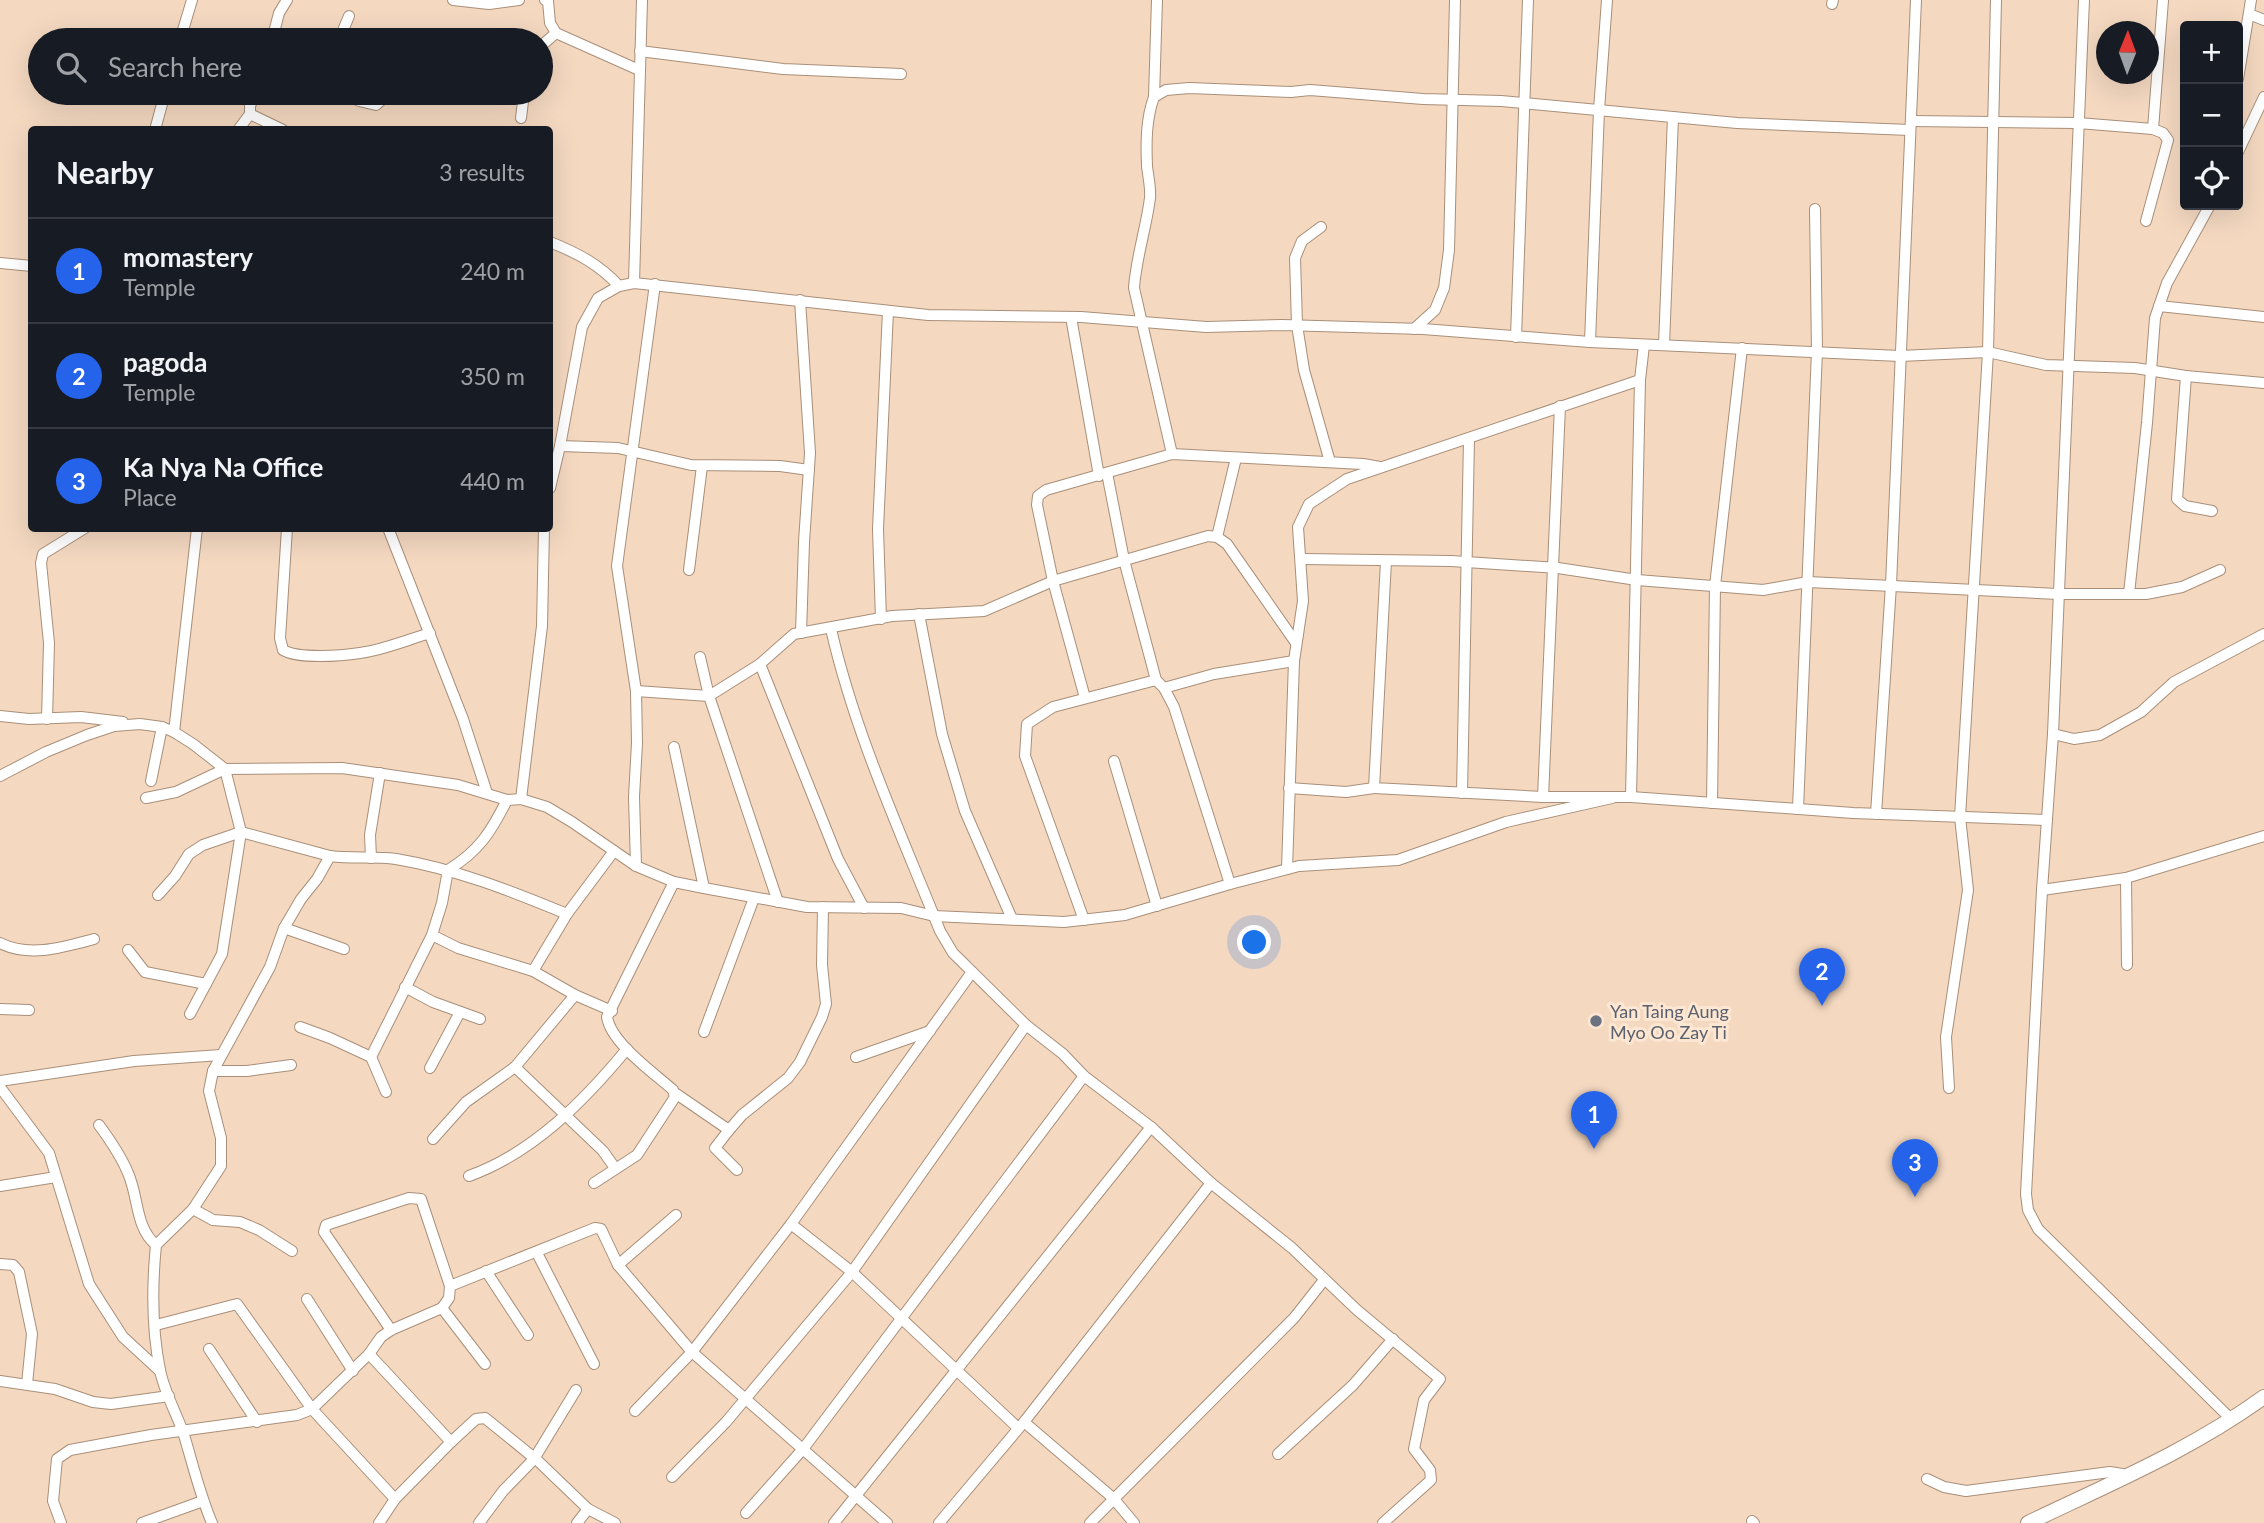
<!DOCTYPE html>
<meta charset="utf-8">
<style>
body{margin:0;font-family:Lato,sans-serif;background:#242831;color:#f1f3f6}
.controls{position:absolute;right:21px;top:21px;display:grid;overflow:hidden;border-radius:7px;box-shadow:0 7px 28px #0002}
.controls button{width:63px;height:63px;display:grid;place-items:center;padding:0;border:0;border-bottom:2px solid #363941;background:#171b24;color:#f1f3f6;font:35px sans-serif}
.compass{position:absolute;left:2096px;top:21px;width:63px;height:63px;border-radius:50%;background:#171b24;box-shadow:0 7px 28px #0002;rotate:1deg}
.you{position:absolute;left:1255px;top:943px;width:24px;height:24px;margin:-18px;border:5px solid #fff;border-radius:50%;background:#1a73e8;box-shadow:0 0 0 10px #1a73e833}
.badge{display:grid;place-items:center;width:46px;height:46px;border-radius:50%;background:#2563eb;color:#fff;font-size:23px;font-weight:700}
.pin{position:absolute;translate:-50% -58px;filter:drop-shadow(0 2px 4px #0008)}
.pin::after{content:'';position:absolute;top:37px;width:24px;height:21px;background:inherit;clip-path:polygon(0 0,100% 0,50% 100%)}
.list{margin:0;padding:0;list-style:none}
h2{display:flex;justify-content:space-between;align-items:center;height:91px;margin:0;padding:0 28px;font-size:30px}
h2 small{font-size:23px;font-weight:400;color:#9ea1a6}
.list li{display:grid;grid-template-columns:46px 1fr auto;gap:21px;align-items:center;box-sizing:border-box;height:105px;padding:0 28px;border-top:2px solid #363941}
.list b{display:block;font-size:26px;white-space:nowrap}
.list p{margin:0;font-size:23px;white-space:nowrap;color:#9ea1a6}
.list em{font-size:23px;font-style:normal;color:#9ea1a6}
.icon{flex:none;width:38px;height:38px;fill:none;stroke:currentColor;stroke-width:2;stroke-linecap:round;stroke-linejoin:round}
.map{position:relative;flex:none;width:2264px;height:1523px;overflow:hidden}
.search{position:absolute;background:#171b24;box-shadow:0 7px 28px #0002;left:28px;top:28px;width:525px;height:77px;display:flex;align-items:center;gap:18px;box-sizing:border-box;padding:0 24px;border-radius:38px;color:#9ea1a6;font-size:26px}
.panel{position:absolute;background:#171b24;box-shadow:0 7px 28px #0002;left:28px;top:126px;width:525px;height:406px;border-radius:7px}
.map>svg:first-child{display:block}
</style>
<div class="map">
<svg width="2264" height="1523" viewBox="0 0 2264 1523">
<rect width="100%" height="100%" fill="#f4d8c0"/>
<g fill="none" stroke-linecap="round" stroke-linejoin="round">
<defs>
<g id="minor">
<polyline points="453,0 489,4 519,0"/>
<polyline points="545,0 548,1 550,23 556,33 639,70"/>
<polyline points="2084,0 2053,734 2042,890 2026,1194 2028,1210 2038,1229 2232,1420"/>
<polyline points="1832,4 1833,0"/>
<polyline points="2249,14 2264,20"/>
<polyline points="180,40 192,0"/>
<polyline points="272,40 279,13 287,0"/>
<polyline points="339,40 349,16"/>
<polyline points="541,46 556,33"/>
<polyline points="640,51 783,69 901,74"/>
<polyline points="2238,79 2251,0"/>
<polyline points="255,93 250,106 250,114 283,130"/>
<polyline points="343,93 359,101 376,105 383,99 385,93"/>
<polyline points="1154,97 1157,0"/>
<polyline points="521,118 524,93"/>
<polyline points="1911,121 2078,123 2153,129 2163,133 2168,140 2146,221"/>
<polyline points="2153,129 2163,0"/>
<polyline points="155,130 165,93"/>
<polyline points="238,130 250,114"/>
<polyline points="2238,152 2264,97"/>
<polyline points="1321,227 1302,241 1295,258 1297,325 1304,370 1330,462"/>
<path d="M550,242C577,253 599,264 619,286"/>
<polyline points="0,263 32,266"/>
<polyline points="634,283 642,0"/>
<polyline points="800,300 810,453 804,542 801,633"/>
<polyline points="2159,306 2264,317"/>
<polyline points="1071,317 1099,476"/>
<polyline points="1414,329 1435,310 1444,288 1449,250 1455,0"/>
<polyline points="1516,337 1528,0"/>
<polyline points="1590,342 1599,110 1607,0"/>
<polyline points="1664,345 1673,117"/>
<polyline points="2186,376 2177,499 2185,506 2212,511"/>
<polyline points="560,446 618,448 691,465 780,466 809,470"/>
<path d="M1172,454L1134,288C1136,258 1146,229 1150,198C1151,188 1148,176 1147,166C1146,142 1146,119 1154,97L1166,90L1189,88L1291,92L1310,90L1423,99L1501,101L1737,123L1910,130"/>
<polyline points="1107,473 1124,560 1156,680 1164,688 1174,707 1230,884"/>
<polyline points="550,488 560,446 582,327 598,298 619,286 634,283 928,315 1081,317 1206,327 1282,325 1423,329 1590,342 1900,356 1988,352 2046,365 2135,368 2186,376 2264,383"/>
<path d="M287,528L280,638L283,650C298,659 341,656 360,653C383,650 407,640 430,633"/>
<polyline points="388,528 463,719 487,793"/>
<polyline points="1217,537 1236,458"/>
<polyline points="1302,559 1451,561 1558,568 1637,580 1763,590 1808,582 2058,594 2146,594 2182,587 2220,570"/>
<polyline points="1386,561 1374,788 1543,797 1631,797 1853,813 2047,820"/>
<polyline points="689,570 702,466"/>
<polyline points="2129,594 2147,423 2155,318 2167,283 2210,205"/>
<polyline points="919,614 942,734 965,811 1012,919"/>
<polyline points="881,619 878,529 888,311"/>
<path d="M831,629C855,734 900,831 940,931L953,953L1026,1025L1063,1054L1084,1076L1151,1127L1211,1183L1292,1248L1357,1310L1440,1379L1424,1400L1414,1449L1430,1470L1431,1480L1383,1523"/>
<polyline points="700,657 709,696 778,902"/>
<polyline points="760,664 838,859 864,908"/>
<polyline points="1164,688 1214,674 1294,661"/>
<polyline points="636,691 709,696 760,664 794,634 892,616 984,611 1053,581 1208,536 1217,537 1227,544 1296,643"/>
<polyline points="1085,698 1053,581 1037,505 1038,496 1046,490 1172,454 1363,464 1380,467"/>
<polyline points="0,716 29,719 81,717 123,722"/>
<polyline points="47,719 49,643 41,563 43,554 85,528"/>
<polyline points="174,732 197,528"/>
<polyline points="2053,734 2074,739 2100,735 2141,712 2174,682 2264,634"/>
<polyline points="674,747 704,888"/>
<polyline points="1114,761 1157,906"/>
<polyline points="0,776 46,752 87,735 114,726 140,724 162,727 174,732 193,744 225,769 241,832 222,954 190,1014"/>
<polyline points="151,781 162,727"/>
<polyline points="1289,788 1346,792 1374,788"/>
<polyline points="1462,793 1469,439"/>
<polyline points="1543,797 1560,406"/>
<polyline points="1631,797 1640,380 1644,345"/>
<polyline points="146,798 176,792 225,769 342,768 458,785 507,800 521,799 547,807 572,822 636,866 674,882 704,888 807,907 901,908 934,916 1064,922 1125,915 1230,884 1299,866 1398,860 1506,822 1612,798"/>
<polyline points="521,799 542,626 544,528"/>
<polyline points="1712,803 1715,586 1742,348"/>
<polyline points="1798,809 1817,351 1815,209"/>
<polyline points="1876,814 1891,585 1916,0"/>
<polyline points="371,858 370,835 380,773"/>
<polyline points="636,866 634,797 637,743 636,691 617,566 655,284"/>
<polyline points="1287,869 1294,661 1303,601 1298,527 1309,504 1347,479 1640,380"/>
<polyline points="2126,878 2127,965"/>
<polyline points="2042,890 2126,878 2264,836"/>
<polyline points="158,895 175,876 189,854 203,845 241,832 330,856"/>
<polyline points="1084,920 1025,756 1027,724 1053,707 1156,680"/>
<polyline points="284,928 344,949"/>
<polyline points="432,935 458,948 533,971 575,995 612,1011"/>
<path d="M0,943C30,958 64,947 94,939"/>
<polyline points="128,950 145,972 206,984"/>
<polyline points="533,971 567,914 614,851"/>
<polyline points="405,987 433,1002 480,1019"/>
<polyline points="0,1009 29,1010"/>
<polyline points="300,1027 330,1038 371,1057 386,1092"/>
<polyline points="704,1032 754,898"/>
<path d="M371,1057L432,935L442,903L448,870C479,851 491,832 507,800"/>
<polyline points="856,1057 930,1031"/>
<polyline points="515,1067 603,1151 615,1168"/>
<polyline points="430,1068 460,1012"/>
<polyline points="213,1071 247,1071 291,1065"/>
<polyline points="0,1081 134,1061 221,1055"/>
<polyline points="0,1087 49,1153 89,1284 123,1337 160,1371"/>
<polyline points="1949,1088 1946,1037 1968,890 1960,817 1988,352 1996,0"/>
<polyline points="675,1093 729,1130 742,1115 788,1078 800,1062 822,1017 826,1004 822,965 823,907"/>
<path d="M99,1125C110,1140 121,1156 128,1173C139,1198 135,1227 156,1245"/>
<polyline points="729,1130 715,1148 737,1170"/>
<polyline points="433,1139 466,1102 515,1067 575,995"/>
<path d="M469,1176C533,1153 584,1101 627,1049"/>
<path d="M594,1183L637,1155L675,1097L673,1090C654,1073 611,1043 607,1017L674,882"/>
<polyline points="0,1186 56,1177"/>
<polyline points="193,1209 213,1220 240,1222 259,1230 292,1251"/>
<polyline points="791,1224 852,1272 1017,1427"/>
<polyline points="537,1253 594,1364"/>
<polyline points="0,1264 13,1265 19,1272 32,1334 27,1384"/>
<polyline points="618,1265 676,1215"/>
<polyline points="486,1271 528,1335"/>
<polyline points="450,1286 595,1228 601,1229 618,1265 692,1352 887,1523"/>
<polyline points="307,1299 353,1371"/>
<polyline points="156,1325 237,1304 312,1409 395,1499"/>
<polyline points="391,1330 324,1232 326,1225 409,1198 421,1199 450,1286 449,1298 442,1308"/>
<polyline points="209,1349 257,1422"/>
<polyline points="369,1354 381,1337 391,1330 442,1308 485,1364"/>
<polyline points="0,1381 55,1389 93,1402 111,1404 169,1396"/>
<polyline points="635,1411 692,1352 791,1224 972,972"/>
<polyline points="1024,1422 1113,1498 1134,1523"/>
<polyline points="1278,1454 1353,1385 1393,1339"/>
<polyline points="672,1477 726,1422 852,1272 1026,1025"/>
<polyline points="1927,1479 1944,1487 1966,1491 2110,1472 2128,1475"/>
<polyline points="746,1513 803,1449 1084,1076"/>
<polyline points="1752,1521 1754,1523"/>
<polyline points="61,1523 53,1501 57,1459 70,1450 151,1435 297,1415 312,1409 369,1354 451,1442"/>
<polyline points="142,1523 203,1501"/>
<path d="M212,1523C200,1495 193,1465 184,1435C177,1414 164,1392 160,1370C152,1330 152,1285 156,1245L193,1209L221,1166V1138L209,1091L213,1071L270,967L284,928L301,899L317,879L330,856C352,859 374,856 396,859C456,869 511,891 567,914"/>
<polyline points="379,1523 395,1499 451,1442 476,1419 485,1418 538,1461 588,1509 615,1523"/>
<polyline points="479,1523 503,1491 534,1459 576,1390"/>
<polyline points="577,1523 588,1509"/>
<polyline points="834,1523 1151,1127"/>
<polyline points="939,1523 1024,1422 1211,1183"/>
<polyline points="1090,1523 1294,1318 1324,1280"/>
</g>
<path id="major" d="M2028,1523C2109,1484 2191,1450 2264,1397"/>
</defs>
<use href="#minor" stroke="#a98f79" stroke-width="12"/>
<use href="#major" stroke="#a98f79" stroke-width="16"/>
<use href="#minor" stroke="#fff" stroke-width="10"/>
<use href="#major" stroke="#fff" stroke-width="14"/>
</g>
<circle fill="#6b7280" stroke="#fde7d3" stroke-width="2.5" cx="1596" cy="1021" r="7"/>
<g text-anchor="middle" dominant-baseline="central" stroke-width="6" stroke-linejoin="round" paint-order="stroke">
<g font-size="18" fill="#5b616d" stroke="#fde7d3" text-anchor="start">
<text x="1610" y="1011">Yan Taing Aung<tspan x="1610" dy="21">Myo Oo Zay Ti</tspan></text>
</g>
</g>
</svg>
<div class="controls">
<button>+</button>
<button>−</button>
<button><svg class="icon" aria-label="locate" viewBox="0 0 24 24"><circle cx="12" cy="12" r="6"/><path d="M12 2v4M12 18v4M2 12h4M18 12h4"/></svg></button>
</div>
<svg class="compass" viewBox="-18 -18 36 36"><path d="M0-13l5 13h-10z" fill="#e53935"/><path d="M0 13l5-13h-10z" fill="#9ea1a6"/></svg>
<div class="you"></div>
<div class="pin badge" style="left:1594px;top:1149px">1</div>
<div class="pin badge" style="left:1822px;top:1006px">2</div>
<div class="pin badge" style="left:1915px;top:1197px">3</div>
<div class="search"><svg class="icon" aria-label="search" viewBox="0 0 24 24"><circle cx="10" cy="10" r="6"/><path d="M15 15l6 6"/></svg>Search here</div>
<section class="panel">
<h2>Nearby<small>3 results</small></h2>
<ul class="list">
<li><span class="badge">1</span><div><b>momastery</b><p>Temple</p></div><em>240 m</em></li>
<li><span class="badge">2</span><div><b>pagoda</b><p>Temple</p></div><em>350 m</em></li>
<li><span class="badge">3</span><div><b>Ka Nya Na Office</b><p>Place</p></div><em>440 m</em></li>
</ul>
</section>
</div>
